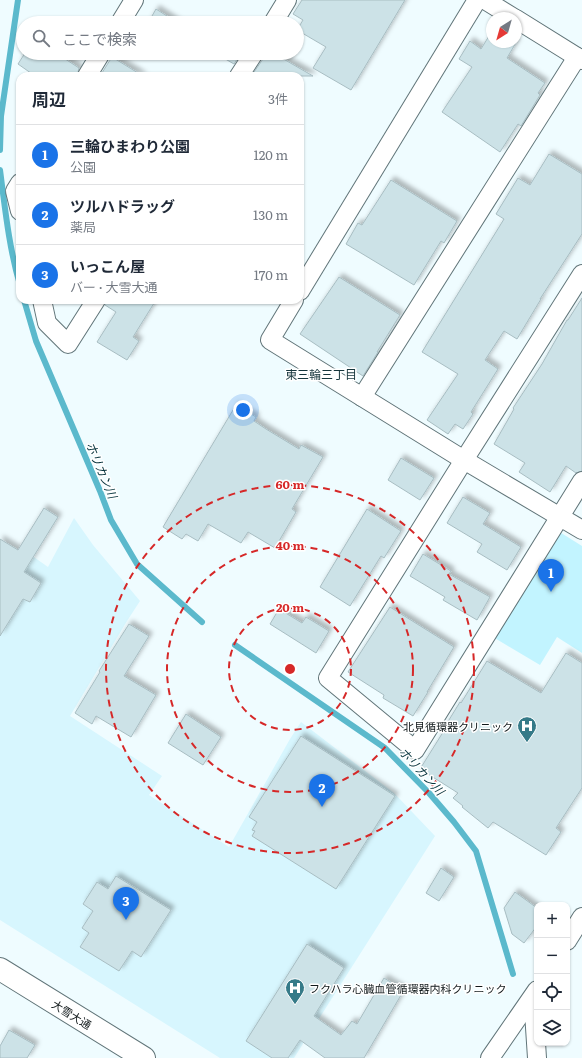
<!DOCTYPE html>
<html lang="ja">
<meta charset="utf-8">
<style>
body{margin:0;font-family:Literata,"Noto Sans JP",serif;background:#f2f2f3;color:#1f2937}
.controls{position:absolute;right:12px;bottom:12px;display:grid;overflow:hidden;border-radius:8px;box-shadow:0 1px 3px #0004}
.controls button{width:36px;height:36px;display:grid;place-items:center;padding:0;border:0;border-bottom:1px solid #e0e1e3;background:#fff;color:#1f2937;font:20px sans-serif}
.compass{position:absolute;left:486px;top:12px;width:36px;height:36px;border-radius:50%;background:#fff;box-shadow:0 1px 3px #0004;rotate:217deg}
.you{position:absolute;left:243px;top:410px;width:14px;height:14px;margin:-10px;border:3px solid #fff;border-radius:50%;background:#1a73e8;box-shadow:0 0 0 6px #1a73e833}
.badge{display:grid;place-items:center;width:26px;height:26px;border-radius:50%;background:#1a73e8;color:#fff;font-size:13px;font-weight:700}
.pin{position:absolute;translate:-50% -33px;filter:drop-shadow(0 1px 2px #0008)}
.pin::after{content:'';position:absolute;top:21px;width:14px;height:12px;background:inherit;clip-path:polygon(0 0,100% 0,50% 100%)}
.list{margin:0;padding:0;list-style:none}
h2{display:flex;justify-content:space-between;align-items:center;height:52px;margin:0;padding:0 16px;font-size:17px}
h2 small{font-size:13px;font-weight:400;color:#747a83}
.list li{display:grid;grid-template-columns:26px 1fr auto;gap:12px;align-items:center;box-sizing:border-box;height:60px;padding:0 16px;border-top:1px solid #e0e1e3}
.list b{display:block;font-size:15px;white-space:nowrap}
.list p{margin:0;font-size:13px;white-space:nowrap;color:#747a83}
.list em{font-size:13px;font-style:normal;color:#747a83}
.icon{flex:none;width:22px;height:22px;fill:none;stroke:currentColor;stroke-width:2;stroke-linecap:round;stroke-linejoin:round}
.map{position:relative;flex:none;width:582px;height:1058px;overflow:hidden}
.search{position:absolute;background:#fff;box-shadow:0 1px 3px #0004;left:16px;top:16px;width:288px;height:44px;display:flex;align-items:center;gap:10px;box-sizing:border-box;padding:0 14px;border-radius:22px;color:#747a83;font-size:15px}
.panel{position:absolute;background:#fff;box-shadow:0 1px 3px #0004;left:16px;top:72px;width:288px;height:232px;border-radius:12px}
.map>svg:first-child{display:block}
</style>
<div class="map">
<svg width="582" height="1058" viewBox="0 0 582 1058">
<defs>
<filter id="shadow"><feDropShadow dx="3.5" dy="-3.5" stdDeviation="2" flood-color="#0004"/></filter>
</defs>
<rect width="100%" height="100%" fill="#effcff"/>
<polygon fill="#d7f6fe" points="74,518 93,545 140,601 127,621 70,716 162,776 149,795 229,847 290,739 301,722 394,793 435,836 294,1058 220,1058 0,920 0,579 21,548 48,567"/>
<polygon fill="#c2f4ff" points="558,531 582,546 582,653 557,637 540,665 493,637"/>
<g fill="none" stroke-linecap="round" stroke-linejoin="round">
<g stroke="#5bb9cc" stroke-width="6">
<polyline points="0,150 1,116 18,0"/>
<path d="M0,170C5,208 9,248 20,285"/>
<polyline points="24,300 36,341 100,491 111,520 137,564 202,622"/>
<polyline points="235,645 385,748 429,793 454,822 476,851 513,974"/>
</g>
</g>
<g fill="#cce2e7" stroke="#a8bdc2" filter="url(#shadow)">
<polygon points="302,0 405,0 351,90 313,68 326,47 297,30 303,20 293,14"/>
<polygon points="156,9 178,23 148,23"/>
<polygon points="492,31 492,42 516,42 516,41 517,41 507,58 545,83 538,93 540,95 529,113 521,126 518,124 500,152 442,112 472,67 459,59 470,41 481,49"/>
<polygon points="25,53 56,53 79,68 77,76 35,76 18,64"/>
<polygon points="215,53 241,53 234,64"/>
<polygon points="264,53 273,53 313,76 254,76 252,75 263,59"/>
<polygon points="112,57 143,76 100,76"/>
<polygon points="549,154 582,174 582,234 540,299 541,299 517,339 504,331 485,360 498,369 471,412 473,414 463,429 455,424 448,434 427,420 458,374 422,352 504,219 496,214 518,178 530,185"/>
<polygon points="391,180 457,221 444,243 441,241 414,285 346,244 358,223 362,225"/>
<polygon points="339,277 400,315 377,352 378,352 363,376 300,334"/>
<polygon points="582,298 582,471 576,473 566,466 550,492 519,472 525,463 494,444 514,409 513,408 542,364 567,320 568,320"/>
<polygon points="106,300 156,300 133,337 139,341 127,360 97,342 116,312 105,305"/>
<polygon points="236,405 256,417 254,421 266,429 299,449 301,445 323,457 292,509 296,512 275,548 248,532 241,543 208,524 198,541 186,534 182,539 163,527"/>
<polygon points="401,458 434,478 420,500 388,480"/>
<polygon points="463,497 490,513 483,524 521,547 507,570 477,552 482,544 447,523"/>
<polygon points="44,508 58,517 24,572 41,583 30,602 23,599 0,636 0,539 18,550"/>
<polygon points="367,509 401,531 384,558 381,556 350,606 320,587"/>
<polygon points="423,554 451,571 449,574 490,597 477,620 443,600 445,597 410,576"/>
<polygon points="390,607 454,647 427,692 428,692 413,716 383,698 384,695 348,672"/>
<polygon points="279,609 302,623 306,617 329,631 316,653 270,624"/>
<polygon points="129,624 149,636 124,676 156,695 131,737 96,716 92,724 75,713 100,672 99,671"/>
<polygon points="566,653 582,663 582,788 556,828 561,832 546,855 493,822 488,828 462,807 463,806 453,798 458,793 420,769 445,729 444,728 460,702 461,703 487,661 541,693"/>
<polygon points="186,714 221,737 203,765 168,743"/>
<polygon points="301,736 395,796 336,889 252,836 255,831 252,830 257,822 249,817"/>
<polygon points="441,868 454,877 439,901 426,893"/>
<polygon points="116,876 171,910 141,957 132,951 119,971 80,947 89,933 82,928 93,911 83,904 97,882 108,889"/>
<polygon points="515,892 537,908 537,926 524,943 512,934 504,908"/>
<polygon points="307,944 344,968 314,1016 341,1035 352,1021 357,1024 384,978 404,990 364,1058 325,1058 300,1040 288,1058 272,1058 246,1041"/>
<polygon points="9,1030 35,1045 27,1058 0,1058 0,1046"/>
</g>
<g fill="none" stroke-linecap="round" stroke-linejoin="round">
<defs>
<g id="minor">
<polyline points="485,0 514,18"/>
<polyline points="516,19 582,60"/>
<polyline points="120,23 134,0"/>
<polyline points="273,23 287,0"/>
<polyline points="87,76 101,53"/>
<polyline points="239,76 254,53"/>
<polyline points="20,183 15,191 20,211"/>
<polyline points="582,274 464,460 328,678 415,750 582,481"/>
<polyline points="300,291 477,0"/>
<polyline points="42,300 47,323 68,344 96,300"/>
<polyline points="294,300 270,340 464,460 582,530"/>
<polyline points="362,397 577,57"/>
<polyline points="567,941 582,917"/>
<polyline points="533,997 537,1058"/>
<polyline points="490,1058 537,990"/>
</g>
<polyline id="trunk" points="0,969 144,1058"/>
</defs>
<use href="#minor" stroke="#617579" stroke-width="20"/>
<use href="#trunk" stroke="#617579" stroke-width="24"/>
<use href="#minor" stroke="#fff" stroke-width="18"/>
<use href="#trunk" stroke="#fff" stroke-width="22"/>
</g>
<g fill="none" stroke="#d62828" stroke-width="2" stroke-dasharray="7 5">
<circle cx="290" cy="669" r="61"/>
<circle cx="290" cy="669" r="123"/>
<circle cx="290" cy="669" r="184"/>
</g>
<defs>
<symbol id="hospital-pin" viewBox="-11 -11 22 30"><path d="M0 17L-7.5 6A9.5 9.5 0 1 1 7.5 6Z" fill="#357a88" stroke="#fff"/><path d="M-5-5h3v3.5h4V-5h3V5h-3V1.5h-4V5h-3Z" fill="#fff"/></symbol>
</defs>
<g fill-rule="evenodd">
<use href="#hospital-pin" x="516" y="715" width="22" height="30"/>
<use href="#hospital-pin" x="284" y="977" width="22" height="30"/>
</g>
<g text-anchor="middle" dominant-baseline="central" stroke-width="3" stroke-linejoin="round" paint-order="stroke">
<g font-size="11" fill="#11191b" stroke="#fff" text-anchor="end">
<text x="513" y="726">北見循環器クリニック</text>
<text x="309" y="988" text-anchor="start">フクハラ心臓血管循環器内科クリニック</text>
</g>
<g font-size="11" fill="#11191b" stroke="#fff">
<text transform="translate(72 1014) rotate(32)">大雪大通</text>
</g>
<g font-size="12" fill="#15353c" stroke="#fff">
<text x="321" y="374">東三輪三丁目</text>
</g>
<g font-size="12" font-style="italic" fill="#05333c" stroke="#fff">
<text transform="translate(102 470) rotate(67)">ホリカン川</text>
<text transform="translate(422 771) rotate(47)">ホリカン川</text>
</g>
</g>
<circle cx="290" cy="669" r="6" fill="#d62828" stroke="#fff" stroke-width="2"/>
<g font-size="12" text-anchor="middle" font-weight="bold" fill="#d62828" stroke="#fff" stroke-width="3" stroke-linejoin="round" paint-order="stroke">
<text x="290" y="489">60 m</text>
<text x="290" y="550">40 m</text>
<text x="290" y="612">20 m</text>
</g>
</svg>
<div class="controls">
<button>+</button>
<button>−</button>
<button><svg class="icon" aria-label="locate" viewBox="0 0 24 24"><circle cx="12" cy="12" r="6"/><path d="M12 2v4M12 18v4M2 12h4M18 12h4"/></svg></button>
<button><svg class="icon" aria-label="layers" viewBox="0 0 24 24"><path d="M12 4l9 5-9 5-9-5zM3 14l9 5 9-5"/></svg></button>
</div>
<svg class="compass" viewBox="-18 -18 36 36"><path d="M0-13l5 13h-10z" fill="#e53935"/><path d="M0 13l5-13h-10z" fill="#747a83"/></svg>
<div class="you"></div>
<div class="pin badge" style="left:551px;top:592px">1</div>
<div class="pin badge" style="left:322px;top:807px">2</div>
<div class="pin badge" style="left:126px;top:920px">3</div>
<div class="search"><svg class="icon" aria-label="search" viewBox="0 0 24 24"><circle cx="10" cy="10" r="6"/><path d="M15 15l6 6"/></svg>ここで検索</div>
<section class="panel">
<h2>周辺<small>3件</small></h2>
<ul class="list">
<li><span class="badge">1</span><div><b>三輪ひまわり公園</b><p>公園</p></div><em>120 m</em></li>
<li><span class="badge">2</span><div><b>ツルハドラッグ</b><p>薬局</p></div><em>130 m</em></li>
<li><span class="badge">3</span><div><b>いっこん屋</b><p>バー · 大雪大通</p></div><em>170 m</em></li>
</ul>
</section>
</div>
